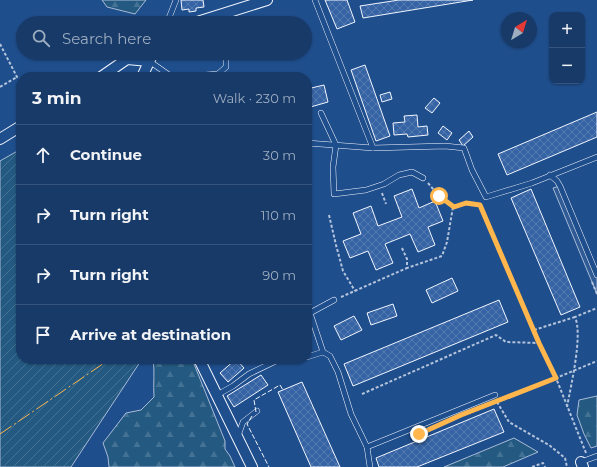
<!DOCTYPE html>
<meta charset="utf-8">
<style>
body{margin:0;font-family:Montserrat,sans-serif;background:#20416f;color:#f1f3f6}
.controls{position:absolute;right:12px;top:12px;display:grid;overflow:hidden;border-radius:8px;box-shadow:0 1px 3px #0004}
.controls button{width:36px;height:36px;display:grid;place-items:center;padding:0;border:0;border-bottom:1px solid #36547d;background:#173a69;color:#f1f3f6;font:20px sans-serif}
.compass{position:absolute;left:501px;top:12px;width:36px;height:36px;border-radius:50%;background:#173a69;box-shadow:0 1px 3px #0004;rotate:38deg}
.stop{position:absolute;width:12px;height:12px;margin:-9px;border:3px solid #ffb74d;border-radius:50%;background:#fff}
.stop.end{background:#ffb74d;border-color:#fff;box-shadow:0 1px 4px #0008}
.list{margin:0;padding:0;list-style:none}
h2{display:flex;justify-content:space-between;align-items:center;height:52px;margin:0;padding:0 16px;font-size:17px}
h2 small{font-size:13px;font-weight:400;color:#9eadc0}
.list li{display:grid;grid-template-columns:26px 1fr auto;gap:12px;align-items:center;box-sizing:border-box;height:60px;padding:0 16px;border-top:1px solid #36547d}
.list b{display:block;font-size:15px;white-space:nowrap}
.list em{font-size:13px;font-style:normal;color:#9eadc0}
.icon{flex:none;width:22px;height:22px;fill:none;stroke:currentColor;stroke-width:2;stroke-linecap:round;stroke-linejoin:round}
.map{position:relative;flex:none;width:597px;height:467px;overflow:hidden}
.search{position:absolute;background:#173a69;box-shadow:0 1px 3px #0004;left:16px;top:16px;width:296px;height:44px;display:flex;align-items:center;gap:10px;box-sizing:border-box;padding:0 14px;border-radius:22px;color:#9eadc0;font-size:15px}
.panel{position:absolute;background:#173a69;box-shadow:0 1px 3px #0004;left:16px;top:72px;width:296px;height:292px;border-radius:16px}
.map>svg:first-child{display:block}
</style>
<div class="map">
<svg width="597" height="467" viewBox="0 0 597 467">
<defs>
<pattern id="forest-firs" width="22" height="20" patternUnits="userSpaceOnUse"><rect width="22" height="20" fill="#245a82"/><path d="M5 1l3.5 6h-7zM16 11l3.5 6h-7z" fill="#447295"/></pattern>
<pattern id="garden-furrows" width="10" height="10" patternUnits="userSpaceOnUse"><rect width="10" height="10" fill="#245a82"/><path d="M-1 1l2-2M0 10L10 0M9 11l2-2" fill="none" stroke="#447295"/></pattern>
<pattern id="building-cross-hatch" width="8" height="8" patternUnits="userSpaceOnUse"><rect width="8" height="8" fill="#3563a3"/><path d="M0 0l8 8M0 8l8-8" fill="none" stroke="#537ab1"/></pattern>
</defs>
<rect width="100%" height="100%" fill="#1f4e8c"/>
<g fill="url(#forest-firs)" stroke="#a8bbd7">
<polygon points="102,0 146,0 135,14 107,7"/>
<path d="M153,359H192L225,441V449L230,456L235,467H109L108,457L103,443L126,413L141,410L154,397C153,384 155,371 153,359Z"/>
<polygon points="597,396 597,446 591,448 584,434 577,415 579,400"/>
<polygon points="514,438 538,452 503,467 444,467"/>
</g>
<polygon fill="url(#garden-furrows)" stroke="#a8bbd7" points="21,149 21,359 142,359 71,467 0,467 0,161"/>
<polygon fill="#305b95" stroke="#a8bbd7" points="560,186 597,275 597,294 553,188"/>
<g fill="url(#building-cross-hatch)" stroke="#f2f6ff">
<polygon points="181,0 203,0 204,7 196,8 196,11 189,12 189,9 182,10"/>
<polygon points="325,0 347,0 355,22 337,29"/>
<polygon points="399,0 473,0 363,18 360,6"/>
<polygon points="365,65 390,136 376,141 351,70"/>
<polygon points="324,85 328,102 307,108 307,89"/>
<polygon points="390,92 392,99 382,102 380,95"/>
<polygon points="434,98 440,103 432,113 425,108"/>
<polygon points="597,112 597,137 507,175 498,154"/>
<polygon points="417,115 418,127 427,126 428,135 408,137 407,134 394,135 393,123 405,122 404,116"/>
<polygon points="443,126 452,133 447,140 438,133"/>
<polygon points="469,131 473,137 463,146 459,140"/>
<polygon points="412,189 419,208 435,201 443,221 428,227 435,245 418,252 410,234 385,244 393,263 376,270 368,251 350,258 343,241 361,234 353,213 371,206 378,226 402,217 394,196"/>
<polygon points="531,189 580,307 561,315 511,198"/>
<polygon points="452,278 458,291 432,303 426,290"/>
<polygon points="499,300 508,322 353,386 344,364"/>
<polygon points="393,304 397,316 371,325 367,313"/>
<polygon points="354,316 362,330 341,340 334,326"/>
<polygon points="236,359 244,368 228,382 220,373"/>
<polygon points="261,375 268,385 234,407 227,396"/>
<polygon points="302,382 340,467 311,467 278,392"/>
<polygon points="494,409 504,432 417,467 379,467 376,458"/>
</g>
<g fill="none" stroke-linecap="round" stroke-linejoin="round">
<defs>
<g id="lane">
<polyline points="315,0 373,148"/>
<polyline points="167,23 176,0"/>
<polyline points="149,61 172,77"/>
<polyline points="181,77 218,74 226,67 226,60"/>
<polyline points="321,113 336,145 333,167 334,194 366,190 384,184 399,175 412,172 423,178"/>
<polyline points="307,143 373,148 445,146 464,148 472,170 486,197 532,183 597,157"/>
<polyline points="550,175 557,181 560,186 597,275"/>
<polyline points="334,300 310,313 323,352 330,356 338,372 351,414 367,447 370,467"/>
<polyline points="307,357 323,352"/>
<polyline points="217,395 233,386 249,374 280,359"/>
<polyline points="238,436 243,422 257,411"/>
<polyline points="367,447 495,395"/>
<polyline points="581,462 597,456"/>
</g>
<g id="street">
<polyline points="194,23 267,0"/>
<polyline points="101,77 127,59 149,61"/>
<polyline points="142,77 153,53"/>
<polyline points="0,139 21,126"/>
<polyline points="199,359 252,467"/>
<polyline points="581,462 583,467"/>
</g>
</defs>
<use href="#lane" stroke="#f2f6ff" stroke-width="6"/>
<use href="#street" stroke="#f2f6ff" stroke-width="12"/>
<g stroke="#b3c4dc" stroke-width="2" stroke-dasharray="3 2" stroke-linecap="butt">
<polyline points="0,44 17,77 21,79"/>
<polyline points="0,87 17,77"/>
<polyline points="428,183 439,196 453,207"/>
<polyline points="382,193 386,204"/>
<polyline points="329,215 336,245 343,271 355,291"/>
<polyline points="402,248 407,259 407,268 442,256 447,242 453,207 466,203 480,205 539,343 556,378 500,401"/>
<polyline points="592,282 597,294"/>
<polyline points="341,297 407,268"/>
<polyline points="534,330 575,317"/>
<polyline points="362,394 496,335 506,342 539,343"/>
<polyline points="497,402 509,422 549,445 565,458 567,467"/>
<path d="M567,407C571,385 583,335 575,317L597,308"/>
<polyline points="586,453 556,378 597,361"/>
<polyline points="532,467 543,463 545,467"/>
</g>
<use href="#lane" stroke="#1f4e8c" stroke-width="5"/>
<use href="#street" stroke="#1f4e8c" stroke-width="10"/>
<g stroke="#f2f6ff" stroke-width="1" stroke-dasharray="5 2" stroke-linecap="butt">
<polyline points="256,412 254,400 280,385 283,390 282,391"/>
<polyline points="252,416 247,424 269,467"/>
</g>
<polyline stroke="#ffb74d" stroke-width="1" stroke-dasharray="14 3 2 3" stroke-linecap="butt" points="0,434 110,359"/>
</g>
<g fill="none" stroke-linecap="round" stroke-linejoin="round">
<polyline stroke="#ffb74d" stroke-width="5" points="419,434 461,415 556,378 539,343 480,205 466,203 454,207 439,196"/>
</g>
</svg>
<div class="controls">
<button>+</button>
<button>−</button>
</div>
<svg class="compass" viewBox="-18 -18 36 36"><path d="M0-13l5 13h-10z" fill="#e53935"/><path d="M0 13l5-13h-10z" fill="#9eadc0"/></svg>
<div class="stop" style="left:439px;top:196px"></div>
<div class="stop end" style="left:419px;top:434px"></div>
<div class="search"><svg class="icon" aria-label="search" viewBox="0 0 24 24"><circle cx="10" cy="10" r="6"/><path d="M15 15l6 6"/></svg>Search here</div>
<section class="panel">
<h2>3 min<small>Walk · 230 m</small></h2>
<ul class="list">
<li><svg class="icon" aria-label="ahead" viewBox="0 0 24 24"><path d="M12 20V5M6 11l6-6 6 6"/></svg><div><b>Continue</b></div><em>30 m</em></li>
<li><svg class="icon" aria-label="right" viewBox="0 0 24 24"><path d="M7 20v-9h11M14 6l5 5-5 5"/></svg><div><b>Turn right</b></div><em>110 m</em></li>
<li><svg class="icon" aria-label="right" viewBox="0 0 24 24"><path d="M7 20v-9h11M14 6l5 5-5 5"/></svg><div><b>Turn right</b></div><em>90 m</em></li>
<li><svg class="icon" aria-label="arrive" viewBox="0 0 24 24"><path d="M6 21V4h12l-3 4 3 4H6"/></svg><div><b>Arrive at destination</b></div></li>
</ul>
</section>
</div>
